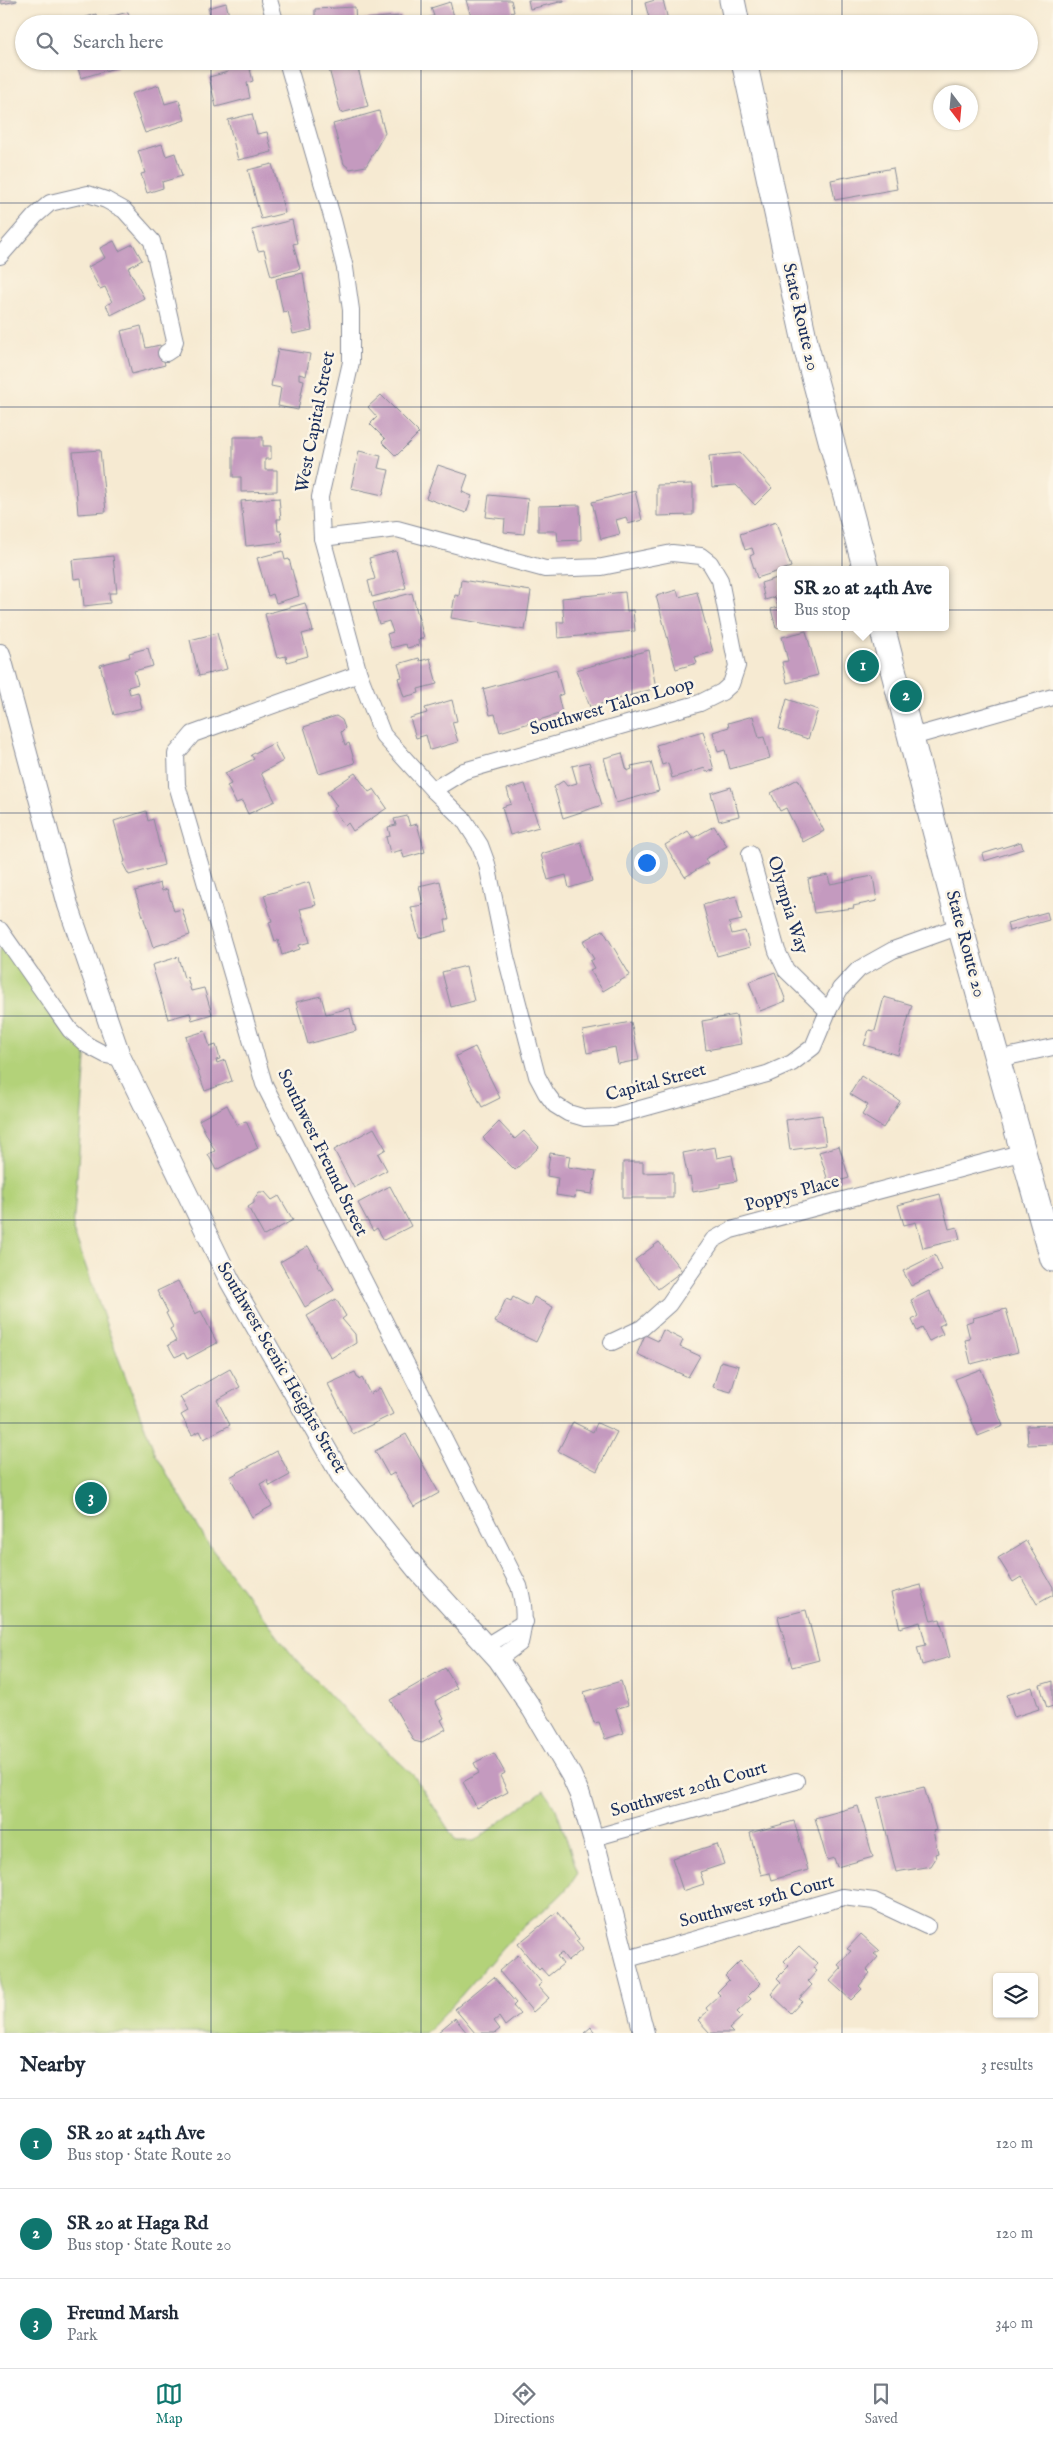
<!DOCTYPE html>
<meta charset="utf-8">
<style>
body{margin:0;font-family:"IM FELL English",serif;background:#f6f6f7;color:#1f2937}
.controls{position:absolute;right:15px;bottom:15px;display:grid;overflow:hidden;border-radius:5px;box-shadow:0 1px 4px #0004}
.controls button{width:45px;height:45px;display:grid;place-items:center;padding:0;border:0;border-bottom:1px solid #e0e1e3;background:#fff;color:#1f2937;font:25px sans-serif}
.compass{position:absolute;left:933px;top:85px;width:45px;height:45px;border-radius:50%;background:#fff;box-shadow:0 1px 4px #0004;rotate:164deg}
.you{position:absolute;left:646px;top:862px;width:18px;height:18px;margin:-12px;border:4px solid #fff;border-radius:50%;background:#1a73e8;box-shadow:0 0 0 8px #1a73e833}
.badge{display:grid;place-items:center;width:32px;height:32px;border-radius:50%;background:#0f766e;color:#fff;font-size:16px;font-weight:700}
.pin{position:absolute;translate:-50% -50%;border:2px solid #fff;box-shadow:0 1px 5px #0006}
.popup{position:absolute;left:777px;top:566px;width:172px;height:65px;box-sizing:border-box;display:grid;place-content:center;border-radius:5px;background:#fff;filter:drop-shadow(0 1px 4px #0005);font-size:16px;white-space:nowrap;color:#747a83}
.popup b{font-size:19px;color:#1f2937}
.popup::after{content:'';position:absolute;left:50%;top:100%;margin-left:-10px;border:10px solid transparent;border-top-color:#fff}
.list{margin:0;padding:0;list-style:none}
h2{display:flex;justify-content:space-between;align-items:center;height:65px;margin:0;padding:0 20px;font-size:21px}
h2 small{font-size:16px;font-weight:400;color:#747a83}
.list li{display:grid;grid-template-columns:32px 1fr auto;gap:15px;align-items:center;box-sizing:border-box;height:90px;padding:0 20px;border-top:1px solid #e0e1e3}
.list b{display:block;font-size:19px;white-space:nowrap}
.list p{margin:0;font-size:16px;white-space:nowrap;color:#747a83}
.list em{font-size:16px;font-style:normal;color:#747a83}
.icon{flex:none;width:28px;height:28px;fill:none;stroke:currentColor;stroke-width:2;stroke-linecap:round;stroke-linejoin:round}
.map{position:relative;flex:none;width:1053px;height:2033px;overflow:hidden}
.search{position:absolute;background:#fff;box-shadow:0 1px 4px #0004;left:15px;right:15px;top:15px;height:55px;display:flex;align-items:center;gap:12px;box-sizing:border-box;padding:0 18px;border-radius:28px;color:#747a83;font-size:19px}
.sheet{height:335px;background:#fff}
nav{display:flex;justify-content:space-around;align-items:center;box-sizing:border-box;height:70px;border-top:1px solid #e0e1e3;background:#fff;font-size:14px;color:#747a83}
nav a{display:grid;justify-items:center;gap:2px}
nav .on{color:#0f766e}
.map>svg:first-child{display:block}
</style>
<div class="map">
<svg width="1053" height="2033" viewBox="0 0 1053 2033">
<rect width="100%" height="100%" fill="#fcf5e5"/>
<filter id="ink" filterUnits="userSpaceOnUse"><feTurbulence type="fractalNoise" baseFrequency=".02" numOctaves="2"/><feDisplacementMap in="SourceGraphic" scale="10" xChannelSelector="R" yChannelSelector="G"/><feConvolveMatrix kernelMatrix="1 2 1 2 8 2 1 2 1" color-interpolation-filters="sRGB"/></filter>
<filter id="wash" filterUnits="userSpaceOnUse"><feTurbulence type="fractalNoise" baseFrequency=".0096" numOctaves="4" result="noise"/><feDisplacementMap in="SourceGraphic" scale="20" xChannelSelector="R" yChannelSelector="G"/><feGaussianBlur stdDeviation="1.12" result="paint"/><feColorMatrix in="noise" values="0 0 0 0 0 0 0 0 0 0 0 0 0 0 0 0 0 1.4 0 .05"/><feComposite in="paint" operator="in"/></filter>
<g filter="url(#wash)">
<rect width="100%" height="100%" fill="#f6ead2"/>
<path fill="#b3d279" stroke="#67806c" d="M0,930L87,1045L73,1230L116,1352L155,1453L208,1544L289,1651L341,1707L414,1776L456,1841H474L544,1790L556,1809L578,1873C561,1902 536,1913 513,1937C483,1969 457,2003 425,2033H0Z"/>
<g id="blocks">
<g fill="#c49abf">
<polygon points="0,0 17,0 17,1 2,4"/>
<polygon points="466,0 511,0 514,12 473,23"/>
<polygon points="528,0 564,0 564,1 530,9"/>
<polygon points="655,0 663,0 669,24 634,24 634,22 649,18 645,3"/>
<polygon points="450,2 456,24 415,24 414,21 434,16 431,8"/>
<polygon points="226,3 231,24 197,24 197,21 211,18 208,8"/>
<polygon points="355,7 356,24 309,24 309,20 315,20 315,9"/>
<polygon points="128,12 131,24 64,24 96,14 98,20"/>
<polygon points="401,16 402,24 364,24 364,19"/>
<polygon points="83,61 117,61 118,67 81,78 77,65"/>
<polygon points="230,61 248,61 253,81 247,83 250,98 216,107 209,77 228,72 225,62"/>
<polygon points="356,61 368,106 341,113 329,69"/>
<polygon points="159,85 165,104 179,100 185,120 145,133 131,94"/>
<polygon points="379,111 385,133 366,166 350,169 344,164 333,124"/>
<polygon points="252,114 257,134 267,132 272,152 238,160 228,120"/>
<polygon points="162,144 166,156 175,153 182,176 162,182 163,188 147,193 141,174 145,173 138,151"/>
<polygon points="272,164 285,213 261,219 248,170"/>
<polygon points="893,168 897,189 835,200 831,180"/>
<polygon points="292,220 297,243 293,244 300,269 271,276 264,250 258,251 252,230"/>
<polygon points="114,241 119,251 133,244 142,260 128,268 144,298 111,315 106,305 112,302 105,287 100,289 88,267 105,258 100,248"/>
<polygon points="303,273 312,330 293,334 288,311 283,312 276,279"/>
<polygon points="141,326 146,348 160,345 165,365 132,374 121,331"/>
<polygon points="278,349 310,354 306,376 299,374 299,379 304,380 298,410 278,406 281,388 271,386"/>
<polygon points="381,395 419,433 396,456 382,442 385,439 370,424 377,417 368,407"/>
<polygon points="233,437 263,437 263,446 271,446 271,459 265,459 265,470 277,470 277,491 241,492 241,477 233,477"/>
<polygon points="100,450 106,512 78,514 73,452"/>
<polygon points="359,451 381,456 378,468 389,470 383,495 351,488"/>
<polygon points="740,453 772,488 755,505 736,485 712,487 709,456"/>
<polygon points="438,465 468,475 462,492 472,496 466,513 426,498"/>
<polygon points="693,484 693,515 657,516 657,485"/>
<polygon points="635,491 642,520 628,524 626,517 616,520 620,534 601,539 592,502"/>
<polygon points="489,495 528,499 524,534 504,532 505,519 486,517"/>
<polygon points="279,498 281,519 277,519 278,531 281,531 283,542 246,546 241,501"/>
<polygon points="580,505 581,540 558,541 557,531 538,531 538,506"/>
<polygon points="776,522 791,567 757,578 750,556 754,554 752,548 745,550 740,534"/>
<polygon points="283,551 285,560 289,559 299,596 276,603 273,594 268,596 257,558"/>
<polygon points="396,551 406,588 372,597 368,581 375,579 369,558"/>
<polygon points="113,556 117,593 109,593 110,603 84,606 81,578 74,579 72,560"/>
<polygon points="780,577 780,627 776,628 771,609 778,607 775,597 765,600 761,583"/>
<polygon points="461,580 531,591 525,630 451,618 455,595 459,596"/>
<polygon points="677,590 679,597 697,592 713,652 695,657 697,663 676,669 656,596"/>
<polygon points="625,592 627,611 633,610 635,631 558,638 557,622 564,622 562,598"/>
<polygon points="412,593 424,638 418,640 419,645 407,648 406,644 391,648 387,634 393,632 389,621 379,624 373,603"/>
<polygon points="305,603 313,631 302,634 308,656 287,662 286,656 277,658 265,614"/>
<polygon points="806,631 818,675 787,683 782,662 788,661 782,637"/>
<polygon points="217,633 227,669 199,676 190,640"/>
<polygon points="148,648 153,666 134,671 138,684 128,687 130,694 138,692 142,708 114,715 100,665 130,657 129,653"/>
<polygon points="649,650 656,688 590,707 576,670"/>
<polygon points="419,658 420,661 430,658 437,684 418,689 419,693 404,697 398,678 402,677 398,664"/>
<polygon points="556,669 563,694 558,696 562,713 500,732 495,714 490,715 483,689"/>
<polygon points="787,699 818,710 808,739 779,729"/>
<polygon points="452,700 457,721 452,722 458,742 430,750 426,735 416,738 410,718 427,713 425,708"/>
<polygon points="336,716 342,720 345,728 341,732 345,745 349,743 355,763 319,774 304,727"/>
<polygon points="753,716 759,738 764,737 770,758 730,769 725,750 718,752 713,732 729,727 728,723"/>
<polygon points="703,731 714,770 706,772 705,768 672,778 668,763 662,765 656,745"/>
<polygon points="274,743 283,761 261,773 275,801 248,814 242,801 236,803 227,786 231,784 225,773 254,759 251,755"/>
<polygon points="622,753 627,771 632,769 631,766 651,762 659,791 616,803 604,758"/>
<polygon points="589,762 602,805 563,818 554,787 563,781 567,786 577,783 572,766"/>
<polygon points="355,773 369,792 374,789 387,808 353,831 348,823 345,826 333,809 337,806 327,792"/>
<polygon points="798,779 824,831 803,842 786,808 780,811 771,793"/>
<polygon points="525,784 539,827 510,835 502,807 511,804 507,789"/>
<polygon points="731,787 739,816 719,821 711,793"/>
<polygon points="146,811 148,821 153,819 164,865 129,875 123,864 125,861 114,821"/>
<polygon points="407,816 410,826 417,824 425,852 404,858 402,850 390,853 386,837 390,836 388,827 396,825 394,819"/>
<polygon points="714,826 727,846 705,859 708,863 685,877 665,845 688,831 693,838"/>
<polygon points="581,842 592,881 569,888 566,875 548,880 541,854"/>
<polygon points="1021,842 1023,849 984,861 982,854"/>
<polygon points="828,875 830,884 873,876 877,901 853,906 854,908 814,913 808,879"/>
<polygon points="440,881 449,920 445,920 447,931 419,938 411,907 423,905 419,886"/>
<polygon points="309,882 316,905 300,909 310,942 299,945 300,949 282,955 278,940 275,941 269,922 272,921 264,895"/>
<polygon points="160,883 162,891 167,889 174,911 182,909 190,935 153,947 135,891"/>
<polygon points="736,896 742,920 729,923 732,934 745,931 750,947 717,956 703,905"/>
<polygon points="1047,912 1049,920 1009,931 1007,923"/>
<polygon points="603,930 630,975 603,991 590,970 594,968 590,961 594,959 583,941"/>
<polygon points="178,957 184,978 187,977 191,991 204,988 212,1014 192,1020 190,1013 168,1019 152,965"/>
<polygon points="466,966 474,1001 451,1007 442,972"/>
<polygon points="775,972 786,1001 760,1011 749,982"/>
<polygon points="321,996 326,1014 350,1008 356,1031 308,1044 296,1002"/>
<polygon points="884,997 912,1005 898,1055 864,1045 869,1030 875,1031"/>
<polygon points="736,1015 741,1044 706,1050 702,1021"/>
<polygon points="631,1022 639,1060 618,1064 615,1047 587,1053 583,1031"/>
<polygon points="205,1031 210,1047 216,1045 220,1059 216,1060 217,1063 225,1060 232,1081 205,1091 186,1037"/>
<polygon points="475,1047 500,1098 482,1107 456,1056"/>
<polygon points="861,1076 900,1101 883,1128 862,1115 868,1105 850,1094"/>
<polygon points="227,1105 237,1125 246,1121 258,1148 216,1170 208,1154 215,1151 199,1120"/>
<polygon points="822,1115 826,1145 790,1150 786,1120"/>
<polygon points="499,1122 515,1139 524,1131 539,1147 515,1170 483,1138"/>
<polygon points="374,1128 386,1149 378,1154 387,1170 354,1188 334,1150"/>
<polygon points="839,1146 849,1178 829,1184 819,1152"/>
<polygon points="715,1147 717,1158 732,1155 737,1181 720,1184 720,1187 693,1192 690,1177 688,1178 683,1153"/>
<polygon points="550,1153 570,1156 568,1167 596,1171 592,1194 576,1192 575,1198 556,1195 558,1178 547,1176"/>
<polygon points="623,1162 643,1162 643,1173 673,1172 673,1198 623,1198"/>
<polygon points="390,1186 411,1226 384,1240 377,1228 373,1231 358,1203"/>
<polygon points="259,1192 265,1192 272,1200 279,1196 293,1220 264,1236 248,1207 254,1203 254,1199"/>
<polygon points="940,1194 949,1229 957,1227 960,1239 923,1248 916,1222 904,1225 898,1205"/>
<polygon points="659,1242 682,1271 658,1289 635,1260"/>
<polygon points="308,1246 319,1265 317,1266 319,1269 321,1268 334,1290 305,1307 280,1262"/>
<polygon points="935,1255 942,1270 911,1286 903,1271"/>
<polygon points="178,1281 195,1314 201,1311 217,1343 187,1359 184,1353 175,1357 168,1345 176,1341 170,1329 173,1327 166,1313 168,1312 157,1291"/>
<polygon points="929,1291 945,1323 939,1326 943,1334 929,1341 922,1328 917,1331 912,1320 918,1316 911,1300"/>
<polygon points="513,1297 530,1306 534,1297 553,1307 536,1342 495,1322 506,1299 511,1301"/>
<polygon points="336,1299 346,1316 342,1319 355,1334 356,1343 331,1358 307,1316"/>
<polygon points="1006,1309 1018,1352 971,1364 965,1340 970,1339 966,1323 974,1320 973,1318"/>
<polygon points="663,1330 683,1340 680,1347 700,1356 688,1377 637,1354 645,1335 658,1341"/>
<polygon points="721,1361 739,1366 731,1392 713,1387"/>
<polygon points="230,1369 240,1387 217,1400 230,1425 204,1439 200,1431 192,1435 181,1415 188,1411 180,1397"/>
<polygon points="981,1369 1003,1426 978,1436 955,1379"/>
<polygon points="355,1372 359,1380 362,1378 370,1394 380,1388 393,1414 353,1434 328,1384"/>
<polygon points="573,1422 593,1432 597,1423 617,1432 597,1471 558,1451"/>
<polygon points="1053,1425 1053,1444 1028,1445 1027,1426"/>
<polygon points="406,1434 439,1493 414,1507 394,1473 389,1476 375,1451"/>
<polygon points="277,1451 290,1475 270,1486 267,1480 260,1484 272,1506 252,1517 230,1477"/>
<polygon points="1026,1541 1053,1587 1053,1595 1037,1604 1021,1577 1013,1582 998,1558"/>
<polygon points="921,1585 931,1621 940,1619 950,1657 922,1665 917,1647 926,1645 920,1622 900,1628 891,1593"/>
<polygon points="806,1610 819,1660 792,1667 778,1617"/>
<polygon points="445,1668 457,1688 435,1701 444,1718 441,1720 446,1729 422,1743 414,1741 390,1700"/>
<polygon points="621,1681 628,1705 616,1709 624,1733 605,1739 599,1722 594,1723 584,1692"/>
<polygon points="1053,1681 1053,1706 1047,1708 1040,1685"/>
<polygon points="1032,1687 1039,1709 1014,1717 1007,1695"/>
<polygon points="494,1753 505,1773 500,1776 508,1792 477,1808 463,1782 479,1773 474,1763"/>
<polygon points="924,1787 936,1830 933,1831 938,1853 935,1854 936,1858 931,1866 896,1872 878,1798"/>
<polygon points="858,1806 873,1857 837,1867 834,1858 827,1860 815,1818"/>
<polygon points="794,1821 808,1870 772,1880 770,1873 761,1875 750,1833"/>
<polygon points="717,1844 724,1864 700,1872 704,1884 683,1891 672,1858"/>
<polygon points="557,1912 579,1939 576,1941 583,1949 568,1961 562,1953 557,1956 563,1964 548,1976 541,1968 539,1970 518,1944"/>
<polygon points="861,1934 879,1950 874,1954 878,1957 867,1970 870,1973 859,1986 862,1989 851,2000 830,1981 842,1968 838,1965 851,1951 847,1949"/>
<polygon points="799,1946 817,1963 813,1968 817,1971 808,1981 812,1985 799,1999 802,2001 791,2013 771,1994 781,1982 777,1978 789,1966 784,1961"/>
<polygon points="518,1955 542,1983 538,1986 549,1998 533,2012 499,1971"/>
<polygon points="740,1961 761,1983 748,1996 751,1999 737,2012 742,2017 729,2029 733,2033 710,2033 698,2020 708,2011 706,2008 720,1995 717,1992 729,1980 725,1976"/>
<polygon points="494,1977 516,2003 513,2006 520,2014 505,2026 499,2017 494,2021 500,2029 495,2033 475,2033 455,2009"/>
<polygon points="455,2018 467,2033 437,2033"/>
<polygon points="591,2027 595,2033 584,2033"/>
</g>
</g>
</g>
<g filter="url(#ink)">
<use href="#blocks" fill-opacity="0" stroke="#888c98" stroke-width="1"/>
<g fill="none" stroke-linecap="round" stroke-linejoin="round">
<defs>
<g id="minor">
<polyline points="269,0 276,24"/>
<polyline points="287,61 333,220 345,268 351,310 351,362 320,497 322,538 359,674 383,735 433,790 464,820 480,845 487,864 506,957 537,1076 546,1093 555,1105 568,1113 585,1118 611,1117 767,1074 792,1063 813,1047 828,1011 840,989 859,969 893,950 960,926"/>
<polyline points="0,256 35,216 50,203 88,194 106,200 124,210 152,241 175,341 172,349 166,353"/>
<polyline points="322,538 397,529 545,569 602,567 672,553 701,556 710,563 720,580 737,666 731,684 722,692 700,703 464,771 433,790"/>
<path d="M359,674L193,734L176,754L177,785L264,1084L519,1586C525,1607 525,1622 520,1643L498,1659"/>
<polyline points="912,737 1053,697"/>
<polyline points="750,854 777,951 786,970 828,1011"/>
<polyline points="0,930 70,1030 87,1045 106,1055 121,1058"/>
<polyline points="997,1059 1053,1047"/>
<polyline points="612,1342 642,1328 669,1304 713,1240 731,1230 1024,1152"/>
<polyline points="486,1646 525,1622"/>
<polyline points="593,1838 796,1781"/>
<polyline points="624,1960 843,1897 874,1901 927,1926"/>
</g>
<polyline id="tertiary" points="0,654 68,905 121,1058 230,1281 342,1477 418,1571 498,1659 532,1709 571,1775 580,1795 597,1852 644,2033"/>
<g id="primary">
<polyline points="732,0 737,24"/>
<polyline points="744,61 806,347 866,570"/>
<polyline points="882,627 960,926 1053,1259"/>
</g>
</defs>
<use href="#minor" stroke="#888c98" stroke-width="18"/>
<use href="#tertiary" stroke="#888c98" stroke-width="22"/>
<use href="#primary" stroke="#888c98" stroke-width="27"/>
<use href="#minor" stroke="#fff" stroke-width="16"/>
<use href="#tertiary" stroke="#fff" stroke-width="20"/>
<use href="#primary" stroke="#fff" stroke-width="25"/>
</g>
</g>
<path fill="none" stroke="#1b2f5e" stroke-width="1" stroke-opacity="0.55" d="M211,0V24M421,0V24M632,0V24M842,0V24M211,61V2033M421,61V2033M632,61V2033M842,61V2033M0,203H1053M0,407H1053M0,610H1053M0,813H1053M0,1016H1053M0,1220H1053M0,1423H1053M0,1626H1053M0,1830H1053"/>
<g text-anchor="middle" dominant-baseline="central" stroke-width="5" stroke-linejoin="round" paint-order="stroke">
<g font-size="18" fill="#1b2f5e" stroke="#fcf5e5">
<text transform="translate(800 317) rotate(77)">State Route 20</text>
<text transform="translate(316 422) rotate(-79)">West Capital Street</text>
<text transform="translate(612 707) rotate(-16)">Southwest Talon Loop</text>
<text transform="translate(787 905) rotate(73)">Olympia Way</text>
<text transform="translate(965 944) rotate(75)">State Route 20</text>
<text transform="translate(656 1083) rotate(-15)">Capital Street</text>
<text transform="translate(322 1153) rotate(64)">Southwest Freund Street</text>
<text transform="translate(792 1194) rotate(-15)">Poppys Place</text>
<text transform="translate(281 1368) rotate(60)">Southwest Scenic Heights Street</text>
<text transform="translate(689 1790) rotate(-16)">Southwest 20th Court</text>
<text transform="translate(757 1902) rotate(-15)">Southwest 19th Court</text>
</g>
</g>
</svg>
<div class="controls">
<button><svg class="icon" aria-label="layers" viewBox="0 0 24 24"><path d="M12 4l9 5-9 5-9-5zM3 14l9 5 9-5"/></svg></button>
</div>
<svg class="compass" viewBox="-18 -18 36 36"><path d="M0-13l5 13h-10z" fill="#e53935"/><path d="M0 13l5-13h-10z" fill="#747a83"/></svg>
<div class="you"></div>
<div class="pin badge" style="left:863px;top:666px">1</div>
<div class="popup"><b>SR 20 at 24th Ave</b>Bus stop</div>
<div class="pin badge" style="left:906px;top:696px">2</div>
<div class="pin badge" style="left:91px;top:1498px">3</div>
<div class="search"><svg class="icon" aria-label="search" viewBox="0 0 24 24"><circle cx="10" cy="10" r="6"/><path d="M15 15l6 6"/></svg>Search here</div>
</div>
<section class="sheet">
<h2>Nearby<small>3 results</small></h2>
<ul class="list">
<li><span class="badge">1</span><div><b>SR 20 at 24th Ave</b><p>Bus stop · State Route 20</p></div><em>120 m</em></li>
<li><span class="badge">2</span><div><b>SR 20 at Haga Rd</b><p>Bus stop · State Route 20</p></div><em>120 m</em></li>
<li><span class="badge">3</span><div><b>Freund Marsh</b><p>Park</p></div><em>340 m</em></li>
</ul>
</section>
<nav>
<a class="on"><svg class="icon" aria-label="map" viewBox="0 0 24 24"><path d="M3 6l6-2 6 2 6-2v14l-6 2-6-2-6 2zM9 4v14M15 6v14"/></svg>Map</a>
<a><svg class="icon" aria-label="directions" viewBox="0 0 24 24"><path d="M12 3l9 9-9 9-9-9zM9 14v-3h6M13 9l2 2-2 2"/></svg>Directions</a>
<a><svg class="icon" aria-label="saved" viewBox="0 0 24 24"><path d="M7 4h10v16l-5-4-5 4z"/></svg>Saved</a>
</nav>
